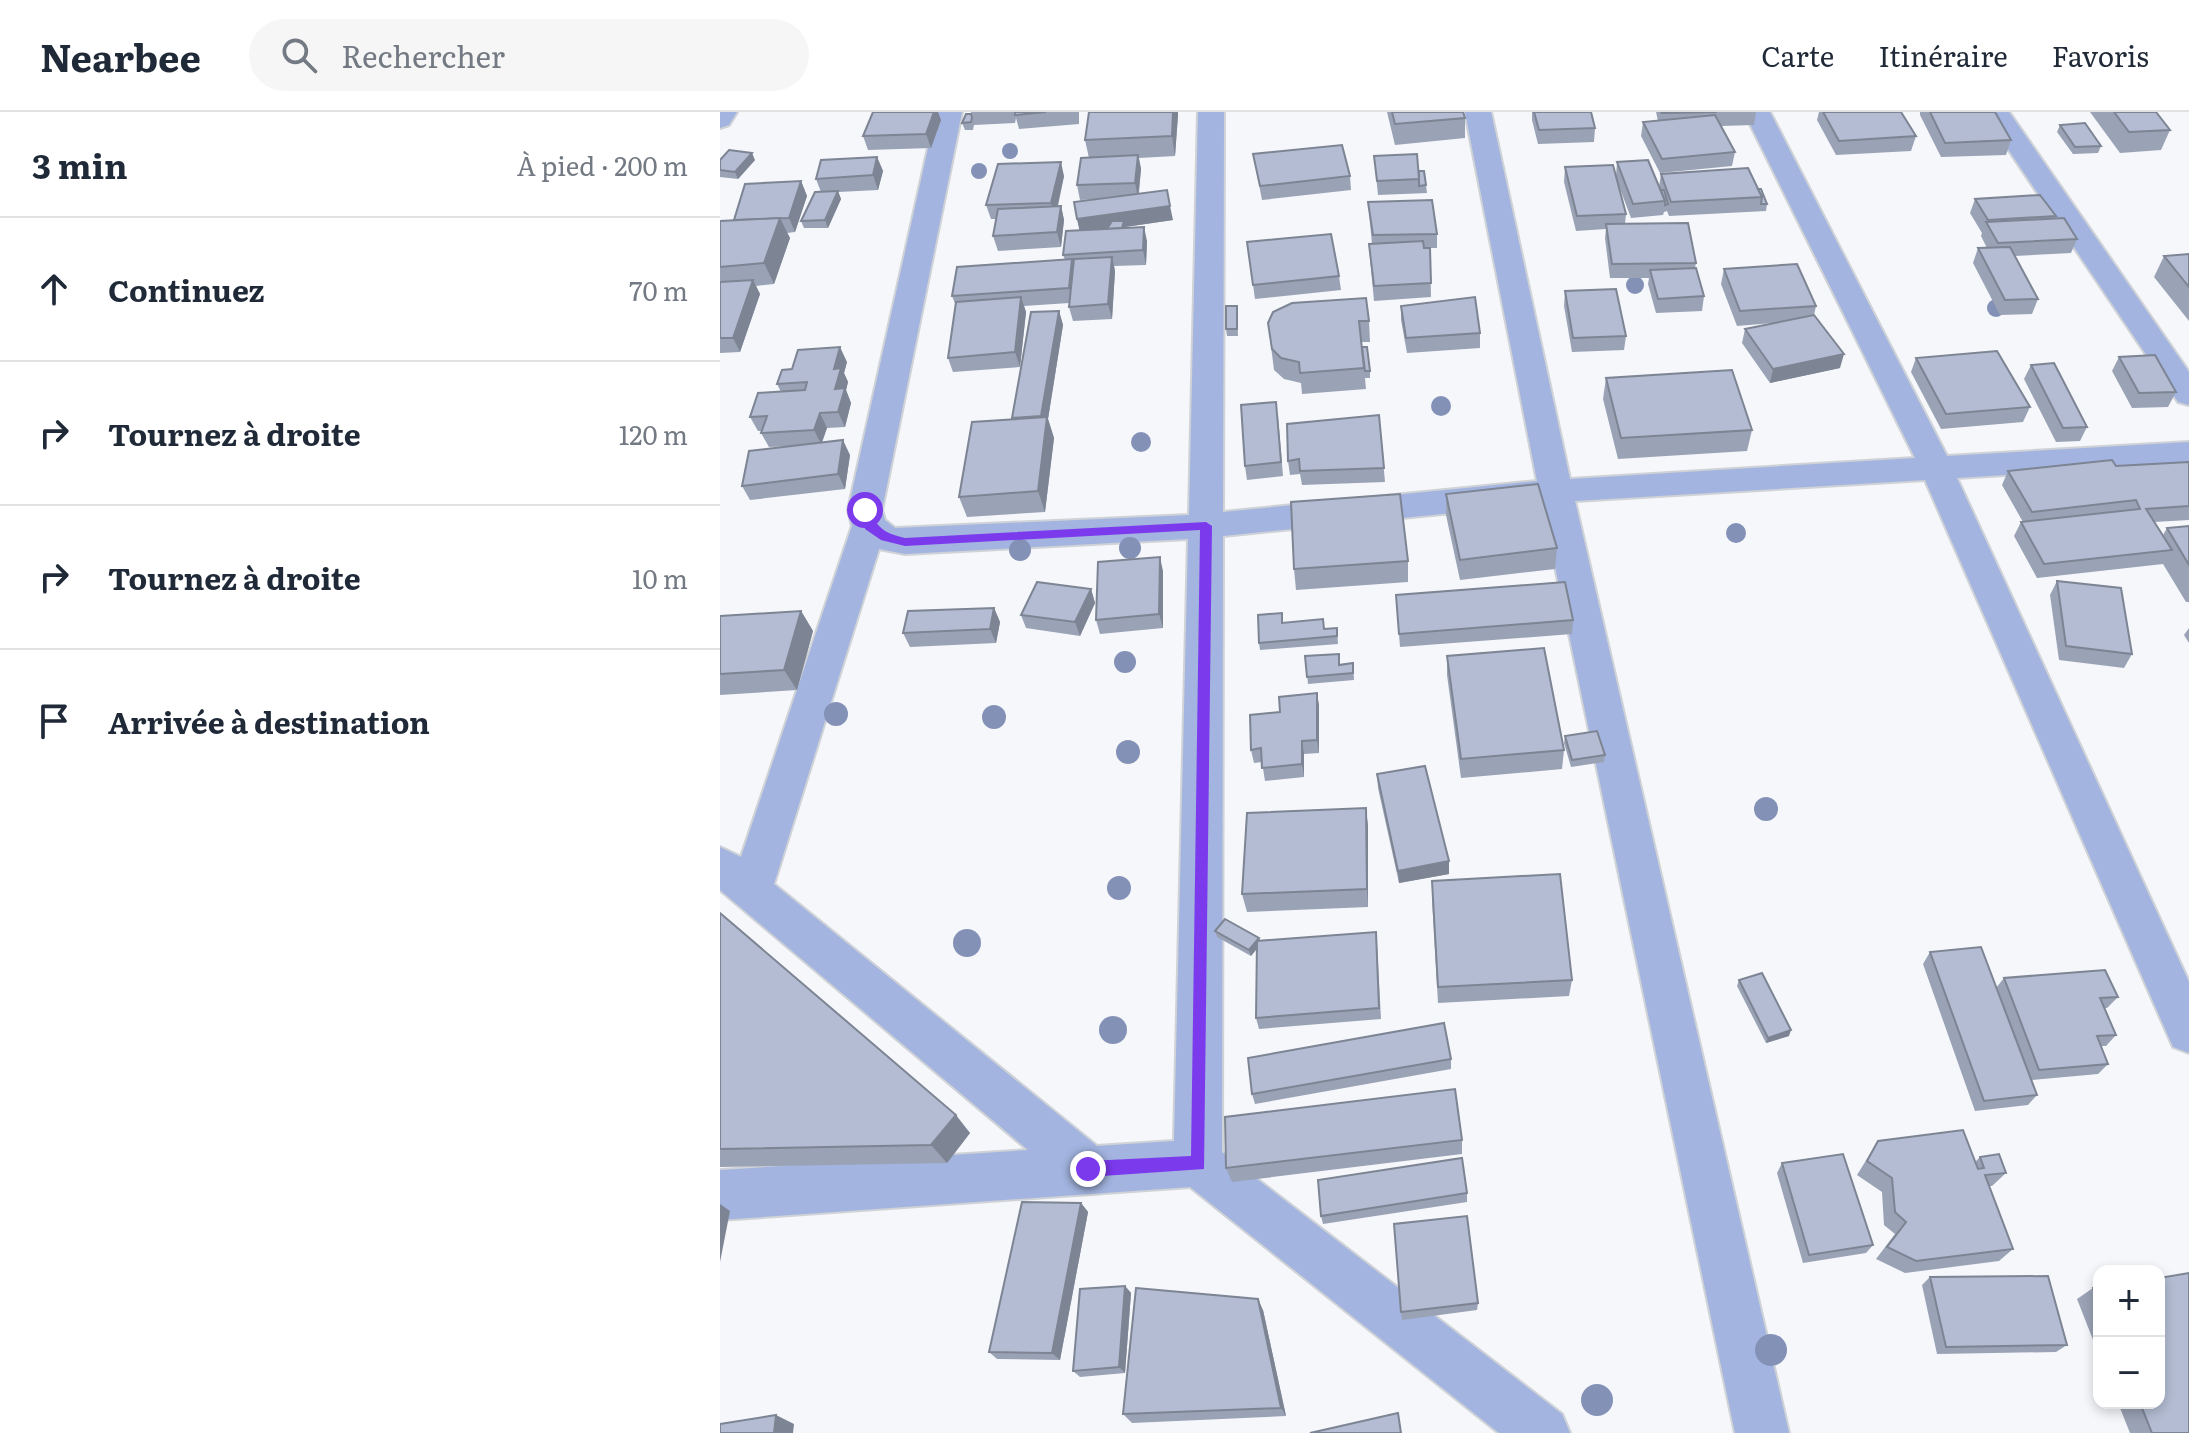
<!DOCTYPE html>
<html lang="fr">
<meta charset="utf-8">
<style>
body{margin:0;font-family:Literata,serif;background:#f6f6f7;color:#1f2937}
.controls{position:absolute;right:24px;bottom:24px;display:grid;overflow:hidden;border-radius:16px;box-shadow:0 4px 12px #0003}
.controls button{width:72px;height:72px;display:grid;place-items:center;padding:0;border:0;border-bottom:2px solid #e0e1e3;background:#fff;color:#1f2937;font:40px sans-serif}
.stop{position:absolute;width:24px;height:24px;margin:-18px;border:6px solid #7c3aed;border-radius:50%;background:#fff}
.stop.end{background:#7c3aed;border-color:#fff;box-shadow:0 2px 8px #0008}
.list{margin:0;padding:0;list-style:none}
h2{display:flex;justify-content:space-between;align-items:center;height:104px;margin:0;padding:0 32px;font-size:34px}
h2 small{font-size:26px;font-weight:400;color:#747a83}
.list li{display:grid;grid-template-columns:52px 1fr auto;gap:24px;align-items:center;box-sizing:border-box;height:144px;padding:0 32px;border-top:2px solid #e0e1e3}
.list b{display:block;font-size:30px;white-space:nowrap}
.list em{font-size:26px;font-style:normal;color:#747a83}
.icon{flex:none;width:44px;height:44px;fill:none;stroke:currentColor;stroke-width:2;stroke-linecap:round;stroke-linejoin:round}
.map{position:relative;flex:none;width:1469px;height:1321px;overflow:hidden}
header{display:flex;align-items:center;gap:48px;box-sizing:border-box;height:112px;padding:0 40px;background:#fff;border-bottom:2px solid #e0e1e3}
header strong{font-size:38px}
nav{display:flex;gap:44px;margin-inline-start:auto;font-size:28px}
.search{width:560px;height:72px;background:#f6f6f7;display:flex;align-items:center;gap:20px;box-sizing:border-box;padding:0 28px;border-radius:44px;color:#747a83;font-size:30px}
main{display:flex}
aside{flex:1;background:#fff}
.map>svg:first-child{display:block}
</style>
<header>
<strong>Nearbee</strong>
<div class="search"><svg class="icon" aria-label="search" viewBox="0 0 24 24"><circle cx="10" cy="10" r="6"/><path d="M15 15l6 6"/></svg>Rechercher</div>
<nav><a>Carte</a><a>Itinéraire</a><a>Favoris</a></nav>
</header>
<main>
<aside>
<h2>3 min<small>À pied · 200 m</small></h2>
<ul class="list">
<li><svg class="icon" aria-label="ahead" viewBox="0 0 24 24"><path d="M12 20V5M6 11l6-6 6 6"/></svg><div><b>Continuez</b></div><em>70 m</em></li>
<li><svg class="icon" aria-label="right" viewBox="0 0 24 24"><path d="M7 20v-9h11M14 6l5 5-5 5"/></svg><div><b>Tournez à droite</b></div><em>120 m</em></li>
<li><svg class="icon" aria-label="right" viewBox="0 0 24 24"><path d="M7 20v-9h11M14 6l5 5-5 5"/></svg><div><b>Tournez à droite</b></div><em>10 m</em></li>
<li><svg class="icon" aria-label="arrive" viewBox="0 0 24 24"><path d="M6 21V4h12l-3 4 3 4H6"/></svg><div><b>Arrivée à destination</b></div></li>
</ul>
</aside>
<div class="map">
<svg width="1469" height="1321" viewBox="0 0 1469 1321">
<rect width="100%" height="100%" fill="#f5f7fb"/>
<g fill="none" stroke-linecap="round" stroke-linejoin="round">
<defs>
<g id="street">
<polygon points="0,0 17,0 9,13 0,16"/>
<path d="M216,0H242L162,398L165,408L175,416L469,403L478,0H504L503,400L817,369L745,0H771L850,367L1195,346L1024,0H1050L1227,344L1469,330V352L1237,366L1469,870V941L1453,935L1205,368L855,389L1069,1321H1015L822,392L503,424L502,1040L842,1302L850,1321H779L470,1075L0,1108V1058L308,1038L0,778V735L21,745L132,414L128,398ZM468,427L454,1029L377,1034L54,772L159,437L185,442Z"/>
<polygon points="1263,0 1289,0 1469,260 1469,293 1458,290"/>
</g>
</defs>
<use href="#street" stroke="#cfd2d6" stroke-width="4"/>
<use href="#street" fill="#a2b4df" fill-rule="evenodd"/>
</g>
<g fill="#8491b7">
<circle cx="290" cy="39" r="8"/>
<circle cx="259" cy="59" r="8"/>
<circle cx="915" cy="173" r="9"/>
<circle cx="1276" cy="196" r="9"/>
<circle cx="721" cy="294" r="10"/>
<circle cx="421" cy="330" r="10"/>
<circle cx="1016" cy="421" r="10"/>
<circle cx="410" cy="436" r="11"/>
<circle cx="300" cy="438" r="11"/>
<circle cx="405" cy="550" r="11"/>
<circle cx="116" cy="602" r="12"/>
<circle cx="274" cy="605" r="12"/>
<circle cx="408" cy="640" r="12"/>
<circle cx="1046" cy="697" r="12"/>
<circle cx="399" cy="776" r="12"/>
<circle cx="247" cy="831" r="14"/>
<circle cx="393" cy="918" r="14"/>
<circle cx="1051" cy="1238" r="16"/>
<circle cx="877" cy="1288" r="16"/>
</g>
<g fill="#9aa2b5">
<polygon points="251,0 359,0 359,12 299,17 296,6 295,11 254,13 253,18 245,18 242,11 251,2"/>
<polygon points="667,0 743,0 745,6 745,26 675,33"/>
<polygon points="812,0 871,0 875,16 874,30 818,32 812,8"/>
<polygon points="936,0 1036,0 1034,13 1001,14 1015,40 1012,54 940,61 921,24 923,10 938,9"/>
<polygon points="1099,0 1181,0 1196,24 1191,39 1116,43 1097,8"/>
<polygon points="1200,0 1275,0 1291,28 1286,43 1221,45 1200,3"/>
<polygon points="1370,0 1436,0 1450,18 1441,38 1400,41"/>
<polygon points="458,3 455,44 419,46 421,57 419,81 453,108 405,115 427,129 426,153 394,154 395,159 392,207 353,209 349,195 349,191 304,194 306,200 300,255 233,260 228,246 236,194 232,184 345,148 343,143 360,118 357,107 377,87 360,88 357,73 369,46 365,28"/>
<polygon points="221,8 211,36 148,38 143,24"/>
<polygon points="1340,13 1381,34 1378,41 1353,42 1337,20"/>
<polygon points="533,42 630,64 631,78 542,88"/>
<polygon points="654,44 699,59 706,73 707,81 658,83"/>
<polygon points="157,45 163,59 158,78 118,80 121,87 108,116 84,116 81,109 101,80 96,67"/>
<polygon points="0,48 35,48 18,67 0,65"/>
<polygon points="897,50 939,75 941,62 1038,77 1047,92 1046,99 949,104 947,99 944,100 943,103 911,106 896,66 906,102 905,112 976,151 975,156 984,184 982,199 936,201 928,172 929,166 890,166 885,126 886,117 856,119 844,70 845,55 896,64"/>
<polygon points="344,64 338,94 341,94 344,108 341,135 278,139 273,124 277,107 271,107 266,93"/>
<polygon points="81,69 87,84 75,120 67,121 70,126 54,172 36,174 40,182 20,240 0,241 0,109 14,108"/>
<polygon points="1255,87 1336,104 1335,107 1357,127 1351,141 1295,144 1318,187 1312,202 1280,203 1253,151 1258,136 1267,136 1261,124 1262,121 1250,101"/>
<polygon points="648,90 717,122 717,136 704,136 710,136 711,185 654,189 650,146 649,132 652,132"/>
<polygon points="527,130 619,164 621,178 535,187"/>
<polygon points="1469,142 1469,209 1434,165 1444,144"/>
<polygon points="1004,157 1096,194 1094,203 1120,256 1050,271 1022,231 1025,217 1053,211 1017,214 1001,172"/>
<polygon points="845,179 906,224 904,238 852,240 844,194"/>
<polygon points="517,194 518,224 507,224 506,217"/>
<polygon points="681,194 760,221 760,236 687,241 681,208"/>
<polygon points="339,199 343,213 328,307 334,326 325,400 247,405 239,385 293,307 292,306"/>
<polygon points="649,209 650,230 641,230 650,259 650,266 645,266 646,277 582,282 581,271 564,267 554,258 548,211"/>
<polygon points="1399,245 1456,280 1448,295 1412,296 1392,259"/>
<polygon points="1196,246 1310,295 1303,310 1221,317 1191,260"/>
<polygon points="127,250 124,261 128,270 126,278 131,291 125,315 107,316 102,331 130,343 125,377 30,388 22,374 75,334 49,335 41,321 42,319 38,319 30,305 61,280 57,272 72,257"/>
<polygon points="1311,253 1367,315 1360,329 1336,330 1304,267"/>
<polygon points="886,266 1032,318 1027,339 898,347 883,287"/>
<polygon points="659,303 665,370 582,373 580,362 570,363 568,349"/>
<polygon points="558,304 563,364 527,368 525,354"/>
<polygon points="1469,350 1469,408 1434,410 1443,423 1447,416 1469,414 1469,490 1466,490 1443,452 1317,466 1294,424 1301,410 1303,410 1282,373 1288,359"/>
<polygon points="726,382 837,436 835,457 740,468 726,403"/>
<polygon points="688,449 688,470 576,478 574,457"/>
<polygon points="443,459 443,516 380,522 376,508"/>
<polygon points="1337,469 1412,542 1404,556 1339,548 1330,483"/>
<polygon points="371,477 375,491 360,524 306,516 301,503"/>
<polygon points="676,483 853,508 852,522 680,535"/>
<polygon points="274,496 280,510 276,531 190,535 183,521"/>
<polygon points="81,499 93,519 77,578 0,583 0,504"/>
<polygon points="563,511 604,517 617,516 618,532 540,538 539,531"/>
<polygon points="1469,516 1469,531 1464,523"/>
<polygon points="585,544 620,552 633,551 634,568 588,572"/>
<polygon points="727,544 844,638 842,657 741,666 727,563"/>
<polygon points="597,581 599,594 599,641 584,642 584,665 545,669 542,650 534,651 531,638 560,600"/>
<polygon points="845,624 885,643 884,650 851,655 844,631"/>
<polygon points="657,662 729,749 729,762 679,771 658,676"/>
<polygon points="646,696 648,715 648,795 527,800 522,782"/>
<polygon points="712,787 852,868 849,884 718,891"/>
<polygon points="0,801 250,1021 227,1051 0,1055"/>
<polygon points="495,819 539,826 540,829 657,832 661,907 539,917 536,906 537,837 531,844 497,825"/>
<polygon points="1210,840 1276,876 1284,866 1398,885 1387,896 1385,896 1396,923 1386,934 1381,934 1388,952 1378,962 1312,968 1317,983 1308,993 1255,999 1203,852"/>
<polygon points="1019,868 1069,924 1046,931 1017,874"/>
<polygon points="731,947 731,957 535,992 532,982"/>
<polygon points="742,1028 742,1042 512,1070 506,1056"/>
<polygon points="1158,1029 1255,1050 1260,1045 1286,1061 1272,1074 1269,1074 1293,1137 1279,1149 1185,1161 1156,1147 1175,1122 1164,1113 1162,1080 1137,1063"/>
<polygon points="1062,1051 1153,1133 1146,1141 1083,1151 1057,1061"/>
<polygon points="747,1081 747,1090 603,1112 601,1104"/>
<polygon points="361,1091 368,1100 340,1248 277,1247 269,1240"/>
<polygon points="674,1112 758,1191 757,1198 682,1208"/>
<polygon points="1210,1165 1347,1233 1336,1240 1217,1242 1202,1173"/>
<polygon points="405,1174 411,1181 405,1261 360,1265 353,1259"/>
<polygon points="1379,1175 1379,1243 1357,1187 1373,1176"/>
<polygon points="543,1198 566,1304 412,1311 403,1302"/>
<polygon points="1398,1291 1439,1291 1469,1321 1410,1321"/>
</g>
<g fill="#7d8493">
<polygon points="214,0 218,0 221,8 211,36 206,22"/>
<polygon points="453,0 458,0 458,3 455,44 452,24"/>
<polygon points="32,41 35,48 18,67 15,60"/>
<polygon points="418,43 421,57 418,85 415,71"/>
<polygon points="157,45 163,59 158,78 153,63"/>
<polygon points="341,50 344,64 335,105 331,91"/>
<polygon points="81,69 87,84 75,120 69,106"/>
<polygon points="118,79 121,87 108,116 105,108"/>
<polygon points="341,94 344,108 341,135 337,120"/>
<polygon points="450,94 453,108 405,115 406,116 360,121 357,107"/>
<polygon points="60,106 70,126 54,172 44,151"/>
<polygon points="424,115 427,129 426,153 423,138"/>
<polygon points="392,145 395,159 392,207 388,192"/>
<polygon points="352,147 355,162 353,191 349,176"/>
<polygon points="33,168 40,182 20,240 13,226"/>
<polygon points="301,185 306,200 300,255 295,240"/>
<polygon points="339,199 343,213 328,307 334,326 325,400 318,379 321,304"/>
<polygon points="120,235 127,250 124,261 128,270 126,278 131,291 125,315 118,300 115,277 114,257"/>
<polygon points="1124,242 1120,256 1050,271 1053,257"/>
<polygon points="100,301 107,316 101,332 94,318"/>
<polygon points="123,328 130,343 125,377 118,362"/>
<polygon points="440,445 443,459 443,516 439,502"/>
<polygon points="371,477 375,491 360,524 355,510"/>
<polygon points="274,496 280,510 276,531 270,517"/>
<polygon points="81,499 93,519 77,578 64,558"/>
<polygon points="597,581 599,594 599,641 597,628"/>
<polygon points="582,629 584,642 584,665 582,652"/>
<polygon points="646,696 648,715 648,795 647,777"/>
<polygon points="729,749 729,762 679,771 678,759"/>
<polygon points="539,826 540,832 531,844 529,838"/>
<polygon points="1071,918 1069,924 1046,931 1048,926"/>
<polygon points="236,1003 250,1021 227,1051 211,1033"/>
<polygon points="361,1091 368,1100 340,1248 332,1241"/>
<polygon points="0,1092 10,1099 0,1150"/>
<polygon points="405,1174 411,1181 405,1261 399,1255"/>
<polygon points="538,1187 543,1198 566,1304 561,1296"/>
<polygon points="56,1303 74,1312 73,1321 54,1321"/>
</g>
<g fill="#b3bcd2" stroke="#7d8493" stroke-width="2">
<polygon points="153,0 214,0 206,22 143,24"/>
<polygon points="295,0 326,0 295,3"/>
<polygon points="369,0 453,0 452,24 365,28"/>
<polygon points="672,0 743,0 745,6 675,12"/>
<polygon points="814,0 871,0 875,16 819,18"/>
<polygon points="941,0 997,0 942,1"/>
<polygon points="1103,0 1181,0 1196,24 1119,29"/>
<polygon points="1210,0 1275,0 1291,28 1225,31"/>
<polygon points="1394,0 1436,0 1450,18 1409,20"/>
<polygon points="246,2 251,2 252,6 251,10 242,11"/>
<polygon points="995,3 1015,40 942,47 923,10"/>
<polygon points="1365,11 1381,34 1355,35 1340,13"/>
<polygon points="622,33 630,64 540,74 533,42"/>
<polygon points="9,38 32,41 15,60 0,58 0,48"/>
<polygon points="697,42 699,67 657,69 654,44"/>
<polygon points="418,43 415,71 357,73 361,46"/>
<polygon points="157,45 153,63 96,67 101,48"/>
<polygon points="928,48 945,89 913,92 897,50"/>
<polygon points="341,50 331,91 266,93 278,52"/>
<polygon points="893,53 906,102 857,104 845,55"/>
<polygon points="1028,56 1042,85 951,90 941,62"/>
<polygon points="699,59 704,59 706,73 699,74"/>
<polygon points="81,69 69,106 14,108 25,72"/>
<polygon points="1038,77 1041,77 1047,92 1041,92 1042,85"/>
<polygon points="447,78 450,94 357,107 354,90"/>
<polygon points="941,78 944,78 948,92 945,93 945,89"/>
<polygon points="118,79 105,108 81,109 95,80"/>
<polygon points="1320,83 1336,104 1268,108 1255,87"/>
<polygon points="712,88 717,122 653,123 648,90"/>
<polygon points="341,94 337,120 273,124 278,97"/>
<polygon points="60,106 44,151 0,155 0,109"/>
<polygon points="1344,106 1357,127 1278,131 1266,110"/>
<polygon points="392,109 404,109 402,116 387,117"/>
<polygon points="968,111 976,151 892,152 886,112"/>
<polygon points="424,115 423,138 343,143 346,119"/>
<polygon points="611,122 619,164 533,173 527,130"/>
<polygon points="703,129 704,136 710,136 711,171 654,174 649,132"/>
<polygon points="1290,135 1318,187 1285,188 1258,136"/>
<polygon points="1469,142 1469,175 1444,144"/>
<polygon points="392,145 388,192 349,195 354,147"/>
<polygon points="352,147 349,176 232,184 237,155"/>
<polygon points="1077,152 1096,194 1020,199 1004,157"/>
<polygon points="976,156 984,184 938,187 930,158"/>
<polygon points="33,168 13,226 0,226 0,170"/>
<polygon points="896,177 906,224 853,226 845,179"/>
<polygon points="301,185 295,240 228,246 236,190"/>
<polygon points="755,185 760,221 686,226 681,194"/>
<polygon points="646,186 649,209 639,209 644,256 580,261 579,250 561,246 552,237 548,211 553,200 572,191"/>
<rect x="506" y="194" width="11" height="23"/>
<polygon points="339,199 321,304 292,306 311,200"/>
<polygon points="1094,203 1124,242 1053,257 1025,217"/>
<polygon points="120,235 114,257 121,256 115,277 125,276 118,300 100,301 94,318 41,321 47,304 30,305 38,281 85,278 87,270 57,272 62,258 72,257 78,238"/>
<polygon points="642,235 647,235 650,259 645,259"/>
<polygon points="1277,239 1310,295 1226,302 1196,246"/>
<polygon points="1435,243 1456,280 1419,281 1399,245"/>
<polygon points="1334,251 1367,315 1343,316 1311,253"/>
<polygon points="1012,258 1032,318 901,326 886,266"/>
<polygon points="556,290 561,350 525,354 521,293"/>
<polygon points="659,303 664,356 580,359 579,347 568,349 567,312"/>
<polygon points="327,305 318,379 239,385 252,310"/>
<polygon points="123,328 118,362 22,374 29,339"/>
<polygon points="1392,348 1396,354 1469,350 1469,394 1426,397 1452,438 1324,452 1301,410 1420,397 1416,388 1312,400 1288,359"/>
<polygon points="818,372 837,436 740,448 726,382"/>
<polygon points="680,382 688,449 574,457 571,390"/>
<polygon points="1469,414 1469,453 1447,416"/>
<polygon points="440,445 439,502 376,508 378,450"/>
<polygon points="1337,469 1401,476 1412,542 1346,534"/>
<polygon points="317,470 371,477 355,510 301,503"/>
<polygon points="845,470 853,508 679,522 676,483"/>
<polygon points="274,496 270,517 183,521 188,499"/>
<polygon points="81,499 64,558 0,562 0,504"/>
<polygon points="562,501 562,511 603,507 604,517 617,516 617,524 539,531 538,503"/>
<polygon points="824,536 844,638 741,647 727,544"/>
<polygon points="619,542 619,553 633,551 633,561 587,565 585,544"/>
<polygon points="597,581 597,628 582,629 582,652 542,656 541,636 531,638 530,603 560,600 559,585"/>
<polygon points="877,619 885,643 852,648 845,624"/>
<polygon points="705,654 729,749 678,759 657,662"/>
<polygon points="646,696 647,777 522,782 527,701"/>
<polygon points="840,762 852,868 718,875 712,769"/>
<polygon points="0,801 236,1003 211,1033 0,1037"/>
<polygon points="505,807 539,826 529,838 495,819"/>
<polygon points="656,820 659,896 536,906 537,829"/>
<polygon points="1261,835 1317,983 1264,989 1210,840"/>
<polygon points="1385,858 1398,885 1380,886 1396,923 1377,924 1388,952 1319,958 1284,866"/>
<polygon points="1042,861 1071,918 1048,926 1019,868"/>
<polygon points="724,911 731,947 532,982 528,946"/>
<polygon points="735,977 742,1028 506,1056 505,1005"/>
<polygon points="1243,1018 1258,1057 1264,1056 1260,1045 1279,1042 1286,1061 1265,1063 1293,1137 1196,1149 1167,1135 1186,1110 1175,1100 1172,1066 1147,1049 1158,1029"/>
<polygon points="1123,1042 1153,1133 1089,1143 1062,1051"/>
<polygon points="742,1046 747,1081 601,1104 598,1068"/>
<polygon points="302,1090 361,1091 332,1241 269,1240"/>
<polygon points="747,1104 758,1191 681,1200 674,1112"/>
<polygon points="1469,1161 1469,1321 1432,1321 1420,1291 1439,1291 1439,1166"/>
<polygon points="1328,1164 1347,1233 1226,1235 1210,1165"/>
<polygon points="405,1174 399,1255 353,1259 360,1177"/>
<polygon points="1379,1175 1379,1191 1373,1176"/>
<polygon points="416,1176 538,1187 561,1296 403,1302"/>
<polygon points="678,1301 681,1321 590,1321"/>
<polygon points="56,1303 54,1321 0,1321 0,1312"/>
</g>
<path fill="#7c3aed" d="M141,395H149C156,415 163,421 185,426L486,410L492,414L484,1057L368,1065L360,1057L368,1049L471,1044L480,418L185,434L161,428L145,417Z"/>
</svg>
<div class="controls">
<button>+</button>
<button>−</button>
</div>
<div class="stop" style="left:145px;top:398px"></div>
<div class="stop end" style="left:368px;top:1057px"></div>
</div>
</main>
